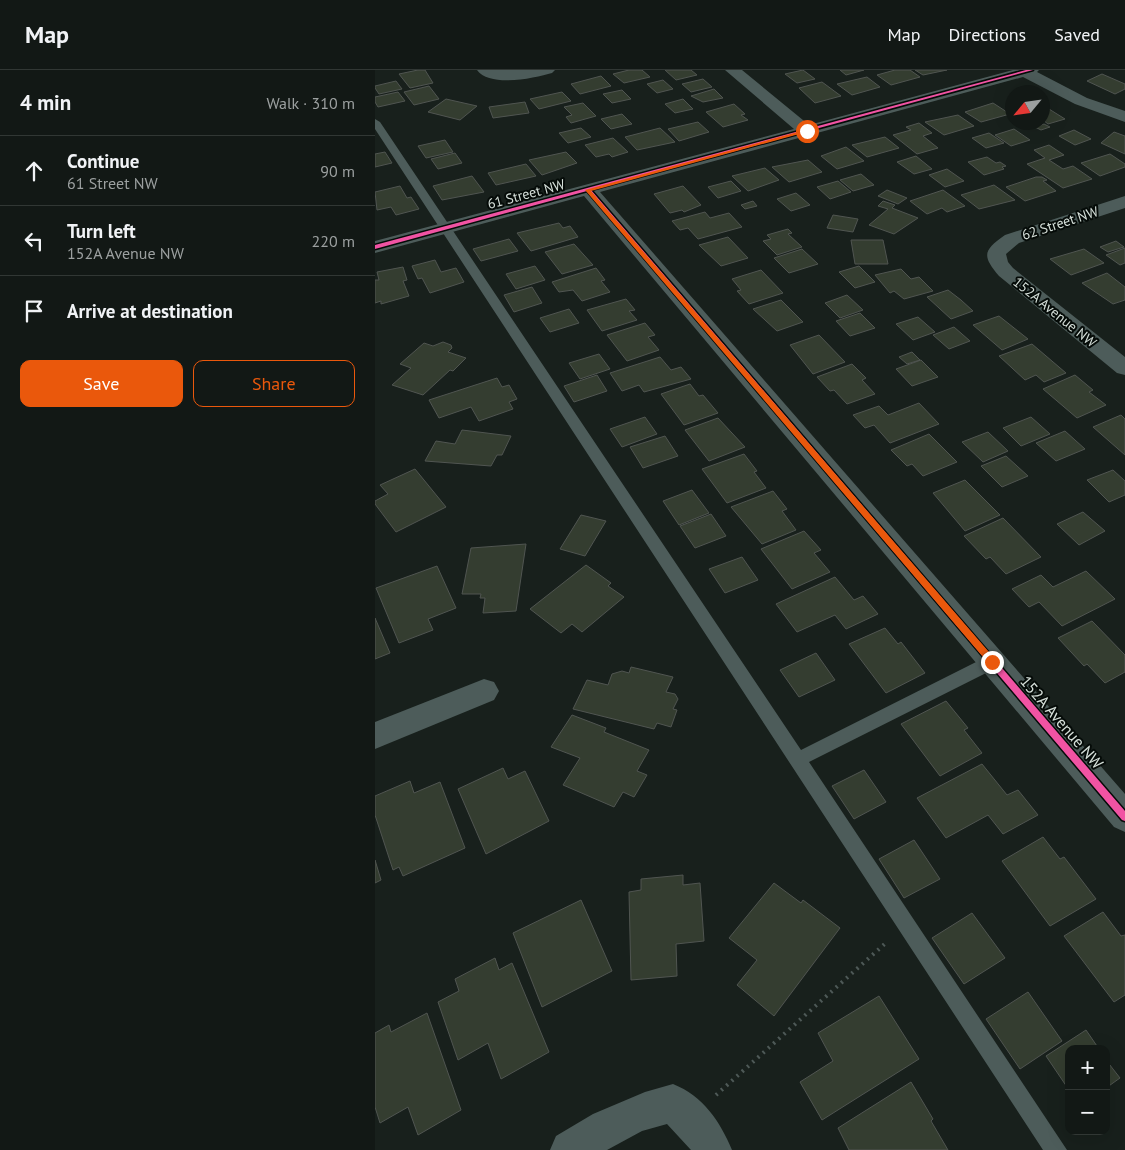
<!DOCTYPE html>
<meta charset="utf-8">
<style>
body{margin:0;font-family:"PT Sans",sans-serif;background:#1b211e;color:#f1f3f6}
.controls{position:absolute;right:15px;bottom:15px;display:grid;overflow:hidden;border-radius:10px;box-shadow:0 5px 20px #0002}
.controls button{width:45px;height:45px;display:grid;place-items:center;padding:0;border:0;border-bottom:1px solid #313734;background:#121815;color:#f1f3f6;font:25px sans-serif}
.compass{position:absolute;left:630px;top:15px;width:45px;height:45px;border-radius:50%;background:#121815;box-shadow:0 5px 20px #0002;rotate:241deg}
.stop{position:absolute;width:15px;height:15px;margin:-11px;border:4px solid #ea580c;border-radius:50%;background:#fff}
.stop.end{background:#ea580c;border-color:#fff;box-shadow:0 1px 5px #0008}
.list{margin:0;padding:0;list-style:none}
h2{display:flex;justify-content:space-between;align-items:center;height:65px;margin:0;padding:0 20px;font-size:21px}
h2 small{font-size:16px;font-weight:400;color:#9ca0a0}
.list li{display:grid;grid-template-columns:32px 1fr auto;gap:15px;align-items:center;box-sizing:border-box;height:70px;padding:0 20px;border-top:1px solid #313734}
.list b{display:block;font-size:19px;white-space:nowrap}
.list p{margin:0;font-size:16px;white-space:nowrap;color:#9ca0a0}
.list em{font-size:16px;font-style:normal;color:#9ca0a0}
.actions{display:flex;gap:10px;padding:15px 20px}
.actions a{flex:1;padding:11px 0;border:1px solid #ea580c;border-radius:10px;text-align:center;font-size:18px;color:#ea580c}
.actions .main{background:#ea580c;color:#fff}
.icon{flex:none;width:28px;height:28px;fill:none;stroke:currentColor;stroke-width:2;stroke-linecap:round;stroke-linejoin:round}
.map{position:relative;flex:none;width:750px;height:1080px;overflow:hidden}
header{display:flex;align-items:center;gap:30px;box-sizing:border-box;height:70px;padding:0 25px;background:#121815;border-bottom:1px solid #313734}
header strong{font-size:24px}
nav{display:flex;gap:28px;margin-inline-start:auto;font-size:18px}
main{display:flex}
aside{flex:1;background:#121815}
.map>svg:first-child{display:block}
</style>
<header>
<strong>Map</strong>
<nav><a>Map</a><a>Directions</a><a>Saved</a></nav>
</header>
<main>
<aside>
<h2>4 min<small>Walk · 310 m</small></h2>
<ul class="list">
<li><svg class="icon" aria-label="ahead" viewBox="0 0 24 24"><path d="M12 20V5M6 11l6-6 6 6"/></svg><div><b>Continue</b><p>61 Street NW</p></div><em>90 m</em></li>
<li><svg class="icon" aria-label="left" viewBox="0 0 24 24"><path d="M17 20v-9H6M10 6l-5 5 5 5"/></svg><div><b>Turn left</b><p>152A Avenue NW</p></div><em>220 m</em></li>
<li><svg class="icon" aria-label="arrive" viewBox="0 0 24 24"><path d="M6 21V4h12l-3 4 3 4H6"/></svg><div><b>Arrive at destination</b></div></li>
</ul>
<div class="actions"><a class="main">Save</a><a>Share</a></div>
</aside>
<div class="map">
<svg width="750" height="1080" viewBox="0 0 750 1080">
<rect width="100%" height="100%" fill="#18201c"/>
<g fill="#343d30" stroke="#505551">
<polygon points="43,0 50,0 58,13 35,18 24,4"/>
<polygon points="254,0 267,0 275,7 249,13 238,4"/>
<polygon points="290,0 316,0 322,5 301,10"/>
<polygon points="428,0 440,9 422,13 410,4"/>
<polygon points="465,0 489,0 471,5"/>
<polygon points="520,0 535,0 545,7 516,15 502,5"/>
<polygon points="540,0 572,0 548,5"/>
<polygon points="727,4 750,14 750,19 740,24 712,11"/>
<polygon points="226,6 236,16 205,24 196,14"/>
<polygon points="492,7 505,17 477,25 462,14"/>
<polygon points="328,9 337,17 316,22 307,14"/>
<polygon points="288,10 298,19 282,23 272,14"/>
<polygon points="21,11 27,19 4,24 0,18 0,16"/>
<polygon points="447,12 466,26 440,33 424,18"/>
<polygon points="54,16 64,29 39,35 29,22"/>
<polygon points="339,19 348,28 328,32 316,26"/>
<polygon points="247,20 256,29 237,33 228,24"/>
<polygon points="23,22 30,31 3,37 0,32 0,27"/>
<polygon points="187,22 196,31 164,39 155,29"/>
<polygon points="71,29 102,36 85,50 53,42"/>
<polygon points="308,29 318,39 300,43 290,34"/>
<polygon points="150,32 154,43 118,48 114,37"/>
<polygon points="208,33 221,46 196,53 191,47 197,45 189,37"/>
<polygon points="618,33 635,44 606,52 590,42"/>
<polygon points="359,34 370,44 366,45 373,50 348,57 331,42"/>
<polygon points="668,39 674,39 690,49 673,54 668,50"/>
<polygon points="247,44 257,54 236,59 226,49"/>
<polygon points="583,45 599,56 569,65 550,52"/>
<polygon points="323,52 334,62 304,71 293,59"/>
<polygon points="544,53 557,63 548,66 563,78 542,84 518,65 536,60 531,57"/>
<polygon points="669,54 675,57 666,60 660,57"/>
<polygon points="206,58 216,67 193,73 184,63"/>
<polygon points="285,58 300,72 262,80 250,67"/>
<polygon points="639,59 655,70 636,76 620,65"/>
<polygon points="699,60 716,69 700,75 684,66"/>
<polygon points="739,62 750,66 750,84 726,73"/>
<polygon points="614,63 629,73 611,78 597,68"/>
<polygon points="510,67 524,78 492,87 477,75"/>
<polygon points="238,68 253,82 237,87 234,84 221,87 210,75"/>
<polygon points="70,70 78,82 51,88 43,76"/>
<polygon points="674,75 689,85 674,90 688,99 698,96 717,109 688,118 652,94 670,88 659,80"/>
<polygon points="471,77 489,91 462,99 446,86"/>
<polygon points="10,82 17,93 0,97 0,84"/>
<polygon points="191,82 202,93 167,105 154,90"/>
<polygon points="80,83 87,93 63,99 56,89"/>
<polygon points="735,84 750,94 750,97 725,106 706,93"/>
<polygon points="541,86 557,99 539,104 522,92"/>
<polygon points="612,87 621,93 625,92 631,96 627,97 629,99 609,105 593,92"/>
<polygon points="433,90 447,102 414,112 397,97"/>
<polygon points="151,94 161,106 121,115 113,103"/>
<polygon points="390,98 404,110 373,121 357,106"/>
<polygon points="572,99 589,111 570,117 554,105"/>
<polygon points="486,104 499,115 478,121 465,110"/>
<polygon points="97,106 109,122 67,130 58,116"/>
<polygon points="661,107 667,107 672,110 668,111 681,121 650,131 631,117"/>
<polygon points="356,111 366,121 343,128 333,117"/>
<polygon points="463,111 476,122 455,129 442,117"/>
<polygon points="619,115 640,130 604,139 586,125"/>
<polygon points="25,116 32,128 36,127 44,139 21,145 16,137 2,140 0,122"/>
<polygon points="308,116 326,135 309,142 307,140 295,143 279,124"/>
<polygon points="512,120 532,128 523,134 503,126"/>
<polygon points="568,120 590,136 572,142 567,138 552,144 535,131"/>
<polygon points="421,123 435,135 416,141 402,129"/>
<polygon points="378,131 382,136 370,139 366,135"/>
<polygon points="508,131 520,135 517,138 543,148 519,164 494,155 513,139 503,136"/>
<polygon points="330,142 335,148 354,143 367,157 323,169 313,158 305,160 297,151"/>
<polygon points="458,145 483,149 478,162 452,158"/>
<polygon points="184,153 188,158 195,156 203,167 156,181 142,163"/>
<polygon points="413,159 417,163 413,164 427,177 402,185 388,171 396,169 392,165"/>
<polygon points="353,167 373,188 346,196 324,175"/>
<polygon points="134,169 143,181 106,191 98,179"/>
<polygon points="476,170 508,170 513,194 480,194"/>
<polygon points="741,171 749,177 733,182 725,177"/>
<polygon points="199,174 218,195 187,204 170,182"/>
<polygon points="750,178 750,193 745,195 731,185"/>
<polygon points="427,179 443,194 414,203 399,188"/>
<polygon points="709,179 729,193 696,205 675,189"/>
<polygon points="60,190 66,202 81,198 89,212 55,223 47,208 43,209 37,196"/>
<polygon points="160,196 170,210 141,219 131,204"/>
<polygon points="484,196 500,212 480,218 464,202"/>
<polygon points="28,197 32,210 28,211 34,226 6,234 6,231 0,233 0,210 4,210 2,202"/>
<polygon points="221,198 230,210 226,211 235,222 207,231 198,220 184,222 177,212"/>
<polygon points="526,199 536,209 544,207 558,221 529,229 519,221 515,223 500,205"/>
<polygon points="386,200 408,223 374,234 362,221 366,220 357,209"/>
<polygon points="732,203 750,217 750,230 738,234 707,213"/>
<polygon points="157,217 167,233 139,242 129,225"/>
<polygon points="573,220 586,230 598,241 576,249 552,227"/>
<polygon points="472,225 488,240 465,248 450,233"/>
<polygon points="251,229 260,240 254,241 262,250 227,261 212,240"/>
<polygon points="406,230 428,252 402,261 378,239"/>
<polygon points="194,239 204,253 175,262 165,248"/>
<polygon points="485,243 500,258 475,266 461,251"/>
<polygon points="624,246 653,269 627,280 598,255"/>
<polygon points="543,247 560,262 538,270 521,254"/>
<polygon points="270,253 280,265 273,267 284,280 252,291 232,265"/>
<polygon points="579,257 595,271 574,279 558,265"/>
<polygon points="444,265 470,292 438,304 415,275"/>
<polygon points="68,272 76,275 77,278 73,282 91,288 78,301 75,300 48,325 17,315 36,298 25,294 49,273 58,276"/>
<polygon points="657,274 691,303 669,312 661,305 650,310 624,286"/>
<polygon points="537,282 545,290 532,294 524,287"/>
<polygon points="224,284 235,299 205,309 194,293"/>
<polygon points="285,287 296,300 306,297 316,309 269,322 264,315 247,321 235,303"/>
<polygon points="546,290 563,307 537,316 521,299"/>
<polygon points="477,294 491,308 487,310 500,324 472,334 459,320 455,321 442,307"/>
<polygon points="222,305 232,321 199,332 189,316"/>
<polygon points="700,305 718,320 714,322 731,335 702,348 668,319"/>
<polygon points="122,308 127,317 134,315 142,329 134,332 138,339 104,351 96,337 64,348 54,330"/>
<polygon points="315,314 324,326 328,325 343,343 309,355 286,324"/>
<polygon points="544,333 564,354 515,373 499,355 490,358 478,345 504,336 513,345"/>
<polygon points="746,345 750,349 750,385 718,357"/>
<polygon points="270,347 282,364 247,377 235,359"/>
<polygon points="656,347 675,364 646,376 628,358"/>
<polygon points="343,348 370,377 334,391 310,360"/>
<polygon points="87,360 136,366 127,385 122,385 116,396 50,391 61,371 80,374"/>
<polygon points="690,361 710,379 681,391 661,373"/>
<polygon points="613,362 633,381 608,392 587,372"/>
<polygon points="554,364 582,392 548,406 537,394 532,396 516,380"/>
<polygon points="290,366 303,386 268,398 255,377"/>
<polygon points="369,384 382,401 379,402 391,418 352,433 327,399"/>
<polygon points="631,386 653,406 627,417 606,396"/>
<polygon points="40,399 71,437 21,462 0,434 0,431 13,424 5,415"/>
<polygon points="738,400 750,411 750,425 734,432 712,410"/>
<polygon points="590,410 625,445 590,461 558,423"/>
<polygon points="317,420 334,443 304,455 288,431"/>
<polygon points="398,421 412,439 407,441 421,460 387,474 356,437"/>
<polygon points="708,442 730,461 704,475 682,454"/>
<polygon points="336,444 351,466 320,478 305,456"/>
<polygon points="206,445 231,451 210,486 185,479"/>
<polygon points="628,448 666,487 631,504 615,487 611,489 589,466"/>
<polygon points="429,461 446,480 439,483 455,502 417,519 386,479"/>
<polygon points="151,474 141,541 108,543 110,528 105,528 106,524 87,524 96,478"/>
<polygon points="367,487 383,510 350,523 334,499"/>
<polygon points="211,495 236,513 233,516 249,527 207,562 197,554 186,563 155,539"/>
<polygon points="62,496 81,538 53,549 58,560 24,573 1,518"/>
<polygon points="711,501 740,529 687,556 664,532 654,537 637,519 666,505 678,517"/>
<polygon points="460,507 479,530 488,526 503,544 471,559 460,545 422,562 401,534"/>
<polygon points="0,548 15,583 0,589"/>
<polygon points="717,551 750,585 750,602 730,613 712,594 709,596 683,568"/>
<polygon points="510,558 523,574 526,572 550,603 511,623 474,574"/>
<polygon points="441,583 460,610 424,627 405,600"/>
<polygon points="256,597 298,607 291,622 300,624 303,629 298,639 302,640 296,657 282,653 279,659 198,639 212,610 233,615 237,604 247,601 254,603"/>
<polygon points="571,631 593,658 589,660 607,683 565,706 526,654"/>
<polygon points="197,645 231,658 229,662 274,680 262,701 272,705 259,727 248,722 239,737 188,715 205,688 176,677"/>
<polygon points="607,694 632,725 643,720 663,745 628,764 613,745 571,768 542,728"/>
<polygon points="128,698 133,709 150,701 174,751 111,784 83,719"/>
<polygon points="489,700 511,732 479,749 457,716"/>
<polygon points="35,711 39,723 65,712 90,778 28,806 24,797 18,800 0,745 0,726"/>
<polygon points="668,767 685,789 689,787 721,829 675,856 627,791"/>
<polygon points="539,770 565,809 529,828 504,789"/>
<polygon points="0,790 6,810 0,813"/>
<polygon points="308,805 308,815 325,813 329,871 301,874 302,906 256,910 254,822 266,820 266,809"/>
<polygon points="399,813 426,833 428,830 465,858 399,946 362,915 382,890 354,868"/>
<polygon points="206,830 237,901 167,937 138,863"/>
<polygon points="728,842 746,866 750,865 750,925 739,932 689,866"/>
<polygon points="597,843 630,888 589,914 557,868"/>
<polygon points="120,888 124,900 137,893 174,982 126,1009 113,973 83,990 63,932 84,921 80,909"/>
<polygon points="653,922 687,971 645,999 611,949"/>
<polygon points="504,926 544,989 447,1050 425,1012 458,991 443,963"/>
<polygon points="52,943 86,1040 43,1065 33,1037 5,1053 0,1037 0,963 14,955 16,962"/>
<polygon points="711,960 724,979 694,979 694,1020 671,986"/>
<polygon points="731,990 745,1008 731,1018"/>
<polygon points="536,1012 558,1049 556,1051 573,1080 474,1080 463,1058"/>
</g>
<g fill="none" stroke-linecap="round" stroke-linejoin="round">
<polyline stroke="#4e5957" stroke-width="4" stroke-dasharray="2 5" stroke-linecap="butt" points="341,1025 513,871"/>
<polygon fill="#4d5c5a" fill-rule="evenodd" points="0,49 5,52 426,680 611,587 617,586 623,587 625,592 623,597 434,692 692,1080 668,1080 0,59"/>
<g fill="#4d5c5a" fill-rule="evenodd">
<path d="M102,0H180L177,3C160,8 115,18 102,0Z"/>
<polygon points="350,0 367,0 434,55 638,0 664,0 662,2 712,28 750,41 750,52 700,34 648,7 225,122 750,724 750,762 739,757 209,126 0,183 0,171 419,59"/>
<path d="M750,126V138L644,173L631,184L633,192L638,198L750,287V305L742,303L624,206C606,185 609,180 630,165Z"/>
<polygon points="109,609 119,612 124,621 119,630 0,679 0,652"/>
<path d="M298,1014C328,1026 345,1051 357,1080H316L292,1054L267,1061L232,1080H175L181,1066L218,1044L270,1022Z"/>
</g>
<defs>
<polygon id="cycleway" points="651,0 658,0 216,120 750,741 750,751 747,750 212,121 0,179 0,175"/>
</defs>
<use href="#cycleway" stroke="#050b08" stroke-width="3"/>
<use href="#cycleway" fill="#f153a3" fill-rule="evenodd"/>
</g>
<polygon fill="#ea580c" points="430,60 435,61 216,121 620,589 620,594 614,594 210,120"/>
<g text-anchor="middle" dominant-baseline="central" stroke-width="4" stroke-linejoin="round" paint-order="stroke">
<g font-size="14" fill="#d6e0da" stroke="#050b08">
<text transform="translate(151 124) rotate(-15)">61 Street NW</text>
<text transform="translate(685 153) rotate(-18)">62 Street NW</text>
<text transform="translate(680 242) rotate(39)">152A Avenue NW</text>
</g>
<g font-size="16" fill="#d6e0da" stroke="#050b08">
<text transform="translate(687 652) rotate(49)">152A Avenue NW</text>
</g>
</g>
</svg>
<div class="controls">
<button>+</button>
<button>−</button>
</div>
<svg class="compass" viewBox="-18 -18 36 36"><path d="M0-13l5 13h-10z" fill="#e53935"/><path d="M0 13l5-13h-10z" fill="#9ca0a0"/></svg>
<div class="stop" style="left:432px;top:61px"></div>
<div class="stop end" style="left:617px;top:592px"></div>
</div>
</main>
